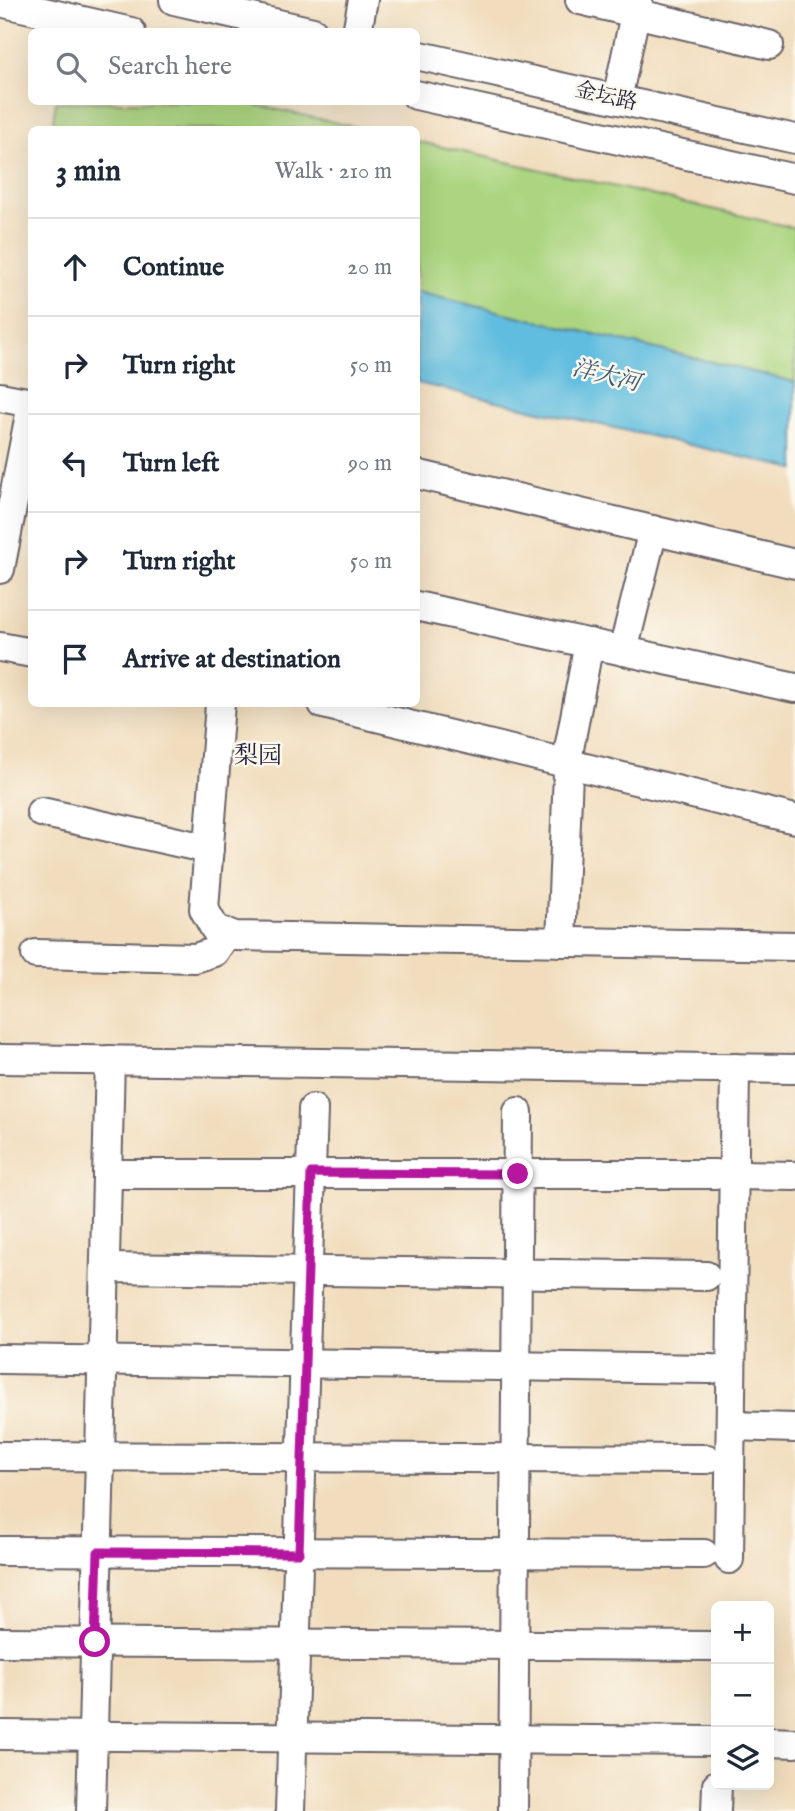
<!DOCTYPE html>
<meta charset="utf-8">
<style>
body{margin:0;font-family:"IM FELL English","Noto Serif SC",serif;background:#f6f6f7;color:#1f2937}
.controls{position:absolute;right:21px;bottom:21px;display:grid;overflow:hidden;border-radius:10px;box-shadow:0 7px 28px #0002}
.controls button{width:63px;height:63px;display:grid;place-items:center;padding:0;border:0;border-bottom:2px solid #e0e1e3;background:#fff;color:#1f2937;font:35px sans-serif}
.stop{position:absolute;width:21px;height:21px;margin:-16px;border:5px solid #b5179e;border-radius:50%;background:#fff}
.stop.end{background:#b5179e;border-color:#fff;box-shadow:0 2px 7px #0008}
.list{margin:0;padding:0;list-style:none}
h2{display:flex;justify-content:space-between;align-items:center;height:91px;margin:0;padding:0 28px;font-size:30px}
h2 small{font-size:23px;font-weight:400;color:#747a83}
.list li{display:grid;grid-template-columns:46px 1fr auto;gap:21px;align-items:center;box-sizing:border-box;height:98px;padding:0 28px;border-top:2px solid #e0e1e3}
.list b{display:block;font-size:26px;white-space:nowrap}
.list em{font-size:23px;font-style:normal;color:#747a83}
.icon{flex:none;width:38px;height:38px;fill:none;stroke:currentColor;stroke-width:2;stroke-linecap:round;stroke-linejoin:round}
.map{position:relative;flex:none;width:795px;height:1811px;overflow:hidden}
.search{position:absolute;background:#fff;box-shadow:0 7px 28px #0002;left:28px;top:28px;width:392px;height:77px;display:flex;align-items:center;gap:18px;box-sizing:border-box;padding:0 24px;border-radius:10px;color:#747a83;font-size:26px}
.panel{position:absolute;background:#fff;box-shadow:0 7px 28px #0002;left:28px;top:126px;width:392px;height:581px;border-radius:10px}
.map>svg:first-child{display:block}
</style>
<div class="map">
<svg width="795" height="1811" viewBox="0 0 795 1811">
<rect width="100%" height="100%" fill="#fbf7ec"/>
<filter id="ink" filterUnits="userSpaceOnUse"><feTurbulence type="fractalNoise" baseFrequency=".0143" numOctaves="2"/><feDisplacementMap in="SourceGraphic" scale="14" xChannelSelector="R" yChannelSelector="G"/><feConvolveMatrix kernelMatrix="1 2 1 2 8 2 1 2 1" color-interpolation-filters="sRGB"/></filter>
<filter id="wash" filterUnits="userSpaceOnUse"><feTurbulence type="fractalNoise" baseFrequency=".00686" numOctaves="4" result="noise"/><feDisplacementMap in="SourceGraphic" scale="28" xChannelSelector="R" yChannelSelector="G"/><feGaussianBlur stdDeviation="1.57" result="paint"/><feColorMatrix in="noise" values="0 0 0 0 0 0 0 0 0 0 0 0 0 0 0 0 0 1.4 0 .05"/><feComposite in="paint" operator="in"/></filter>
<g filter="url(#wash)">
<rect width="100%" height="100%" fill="#f1ddbd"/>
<g fill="#abd580" stroke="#667c5e" stroke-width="2">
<polygon points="56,102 243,102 365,129 52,129"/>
<polygon points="416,141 795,228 795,382 417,292"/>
</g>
<polygon fill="#61bddf" stroke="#42708d" stroke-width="2" points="416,292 795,382 795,469 417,383"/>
<polygon fill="#f1ddbd" points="0,188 32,197 31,237 26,271 0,266"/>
</g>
<g filter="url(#ink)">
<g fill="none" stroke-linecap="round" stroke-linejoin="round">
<defs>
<g id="minor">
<polyline points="174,0 313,32"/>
<polyline points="580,0 769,45"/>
<polyline points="0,2 131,32"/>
<polyline points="357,32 363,0"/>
<polyline points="416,55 795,139"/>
<polyline points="416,95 795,179"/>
<polyline points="617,99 638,0"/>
<polyline points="0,397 32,403"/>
<polyline points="416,474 795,564"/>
<polyline points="0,569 32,404"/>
<polyline points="416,606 795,688"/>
<polyline points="0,647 32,653"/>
<polyline points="623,651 653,530"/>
<polyline points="220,704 204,909 215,929 235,936 795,946"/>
<polyline points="323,704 795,819"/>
<polyline points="41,812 209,849"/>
<polyline points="561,942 569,749 589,643"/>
<polyline points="36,954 195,958 214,952 227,933"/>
<polyline points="0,1059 795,1069"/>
<polyline points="107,1174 715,1174"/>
<polyline points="734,1175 795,1176"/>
<polyline points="105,1268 706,1276"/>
<polyline points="0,1359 711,1369"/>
<polyline points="731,1426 795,1428"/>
<polyline points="0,1456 707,1459"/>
<polyline points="0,1551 704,1554"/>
<polyline points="729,1559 735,1068"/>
<polyline points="0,1642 716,1646"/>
<polyline points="0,1735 716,1741"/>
<polyline points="769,1742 795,1743"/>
<polyline points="91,1811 110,1060"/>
<polyline points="290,1811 313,1109"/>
<polyline points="513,1811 518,1112"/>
<polyline points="716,1811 717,1785"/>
</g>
</defs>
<use href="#minor" stroke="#6a6368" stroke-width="32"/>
<use href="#minor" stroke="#fff" stroke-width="28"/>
</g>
</g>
<g fill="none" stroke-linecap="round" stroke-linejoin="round" filter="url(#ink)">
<polyline stroke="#b5179e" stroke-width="9" points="95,1642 98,1552 299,1553 311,1173 518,1174"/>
</g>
<g text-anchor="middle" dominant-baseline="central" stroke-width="5" stroke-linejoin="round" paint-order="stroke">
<g font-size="21" fill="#22223b" stroke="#fbf7ec">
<text transform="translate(606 97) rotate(13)">金坛路</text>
</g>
<g font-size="23" font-style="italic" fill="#385874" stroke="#fbf7ec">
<text transform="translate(606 376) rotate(14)">洋大河</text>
</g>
<g font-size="24" fill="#22223b" stroke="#fbf7ec">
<text x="258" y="756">梨园</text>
</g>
</g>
</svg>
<div class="controls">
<button>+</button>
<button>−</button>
<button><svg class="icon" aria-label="layers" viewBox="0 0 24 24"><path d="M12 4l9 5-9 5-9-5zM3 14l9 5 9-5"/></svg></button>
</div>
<div class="stop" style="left:95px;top:1642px"></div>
<div class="stop end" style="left:518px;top:1174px"></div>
<div class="search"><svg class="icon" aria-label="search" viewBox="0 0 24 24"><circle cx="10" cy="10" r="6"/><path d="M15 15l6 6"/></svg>Search here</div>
<section class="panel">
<h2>3 min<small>Walk · 210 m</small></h2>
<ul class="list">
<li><svg class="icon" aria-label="ahead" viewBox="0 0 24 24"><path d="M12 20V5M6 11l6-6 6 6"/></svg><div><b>Continue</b></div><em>20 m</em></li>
<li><svg class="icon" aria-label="right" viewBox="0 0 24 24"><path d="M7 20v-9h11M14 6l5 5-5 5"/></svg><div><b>Turn right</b></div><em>50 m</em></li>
<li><svg class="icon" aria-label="left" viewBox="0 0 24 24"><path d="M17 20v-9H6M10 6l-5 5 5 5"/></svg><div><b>Turn left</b></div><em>90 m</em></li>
<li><svg class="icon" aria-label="right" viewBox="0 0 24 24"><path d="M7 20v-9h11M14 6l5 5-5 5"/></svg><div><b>Turn right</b></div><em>50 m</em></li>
<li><svg class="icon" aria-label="arrive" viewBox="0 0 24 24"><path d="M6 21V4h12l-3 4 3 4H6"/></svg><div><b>Arrive at destination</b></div></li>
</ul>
</section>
</div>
